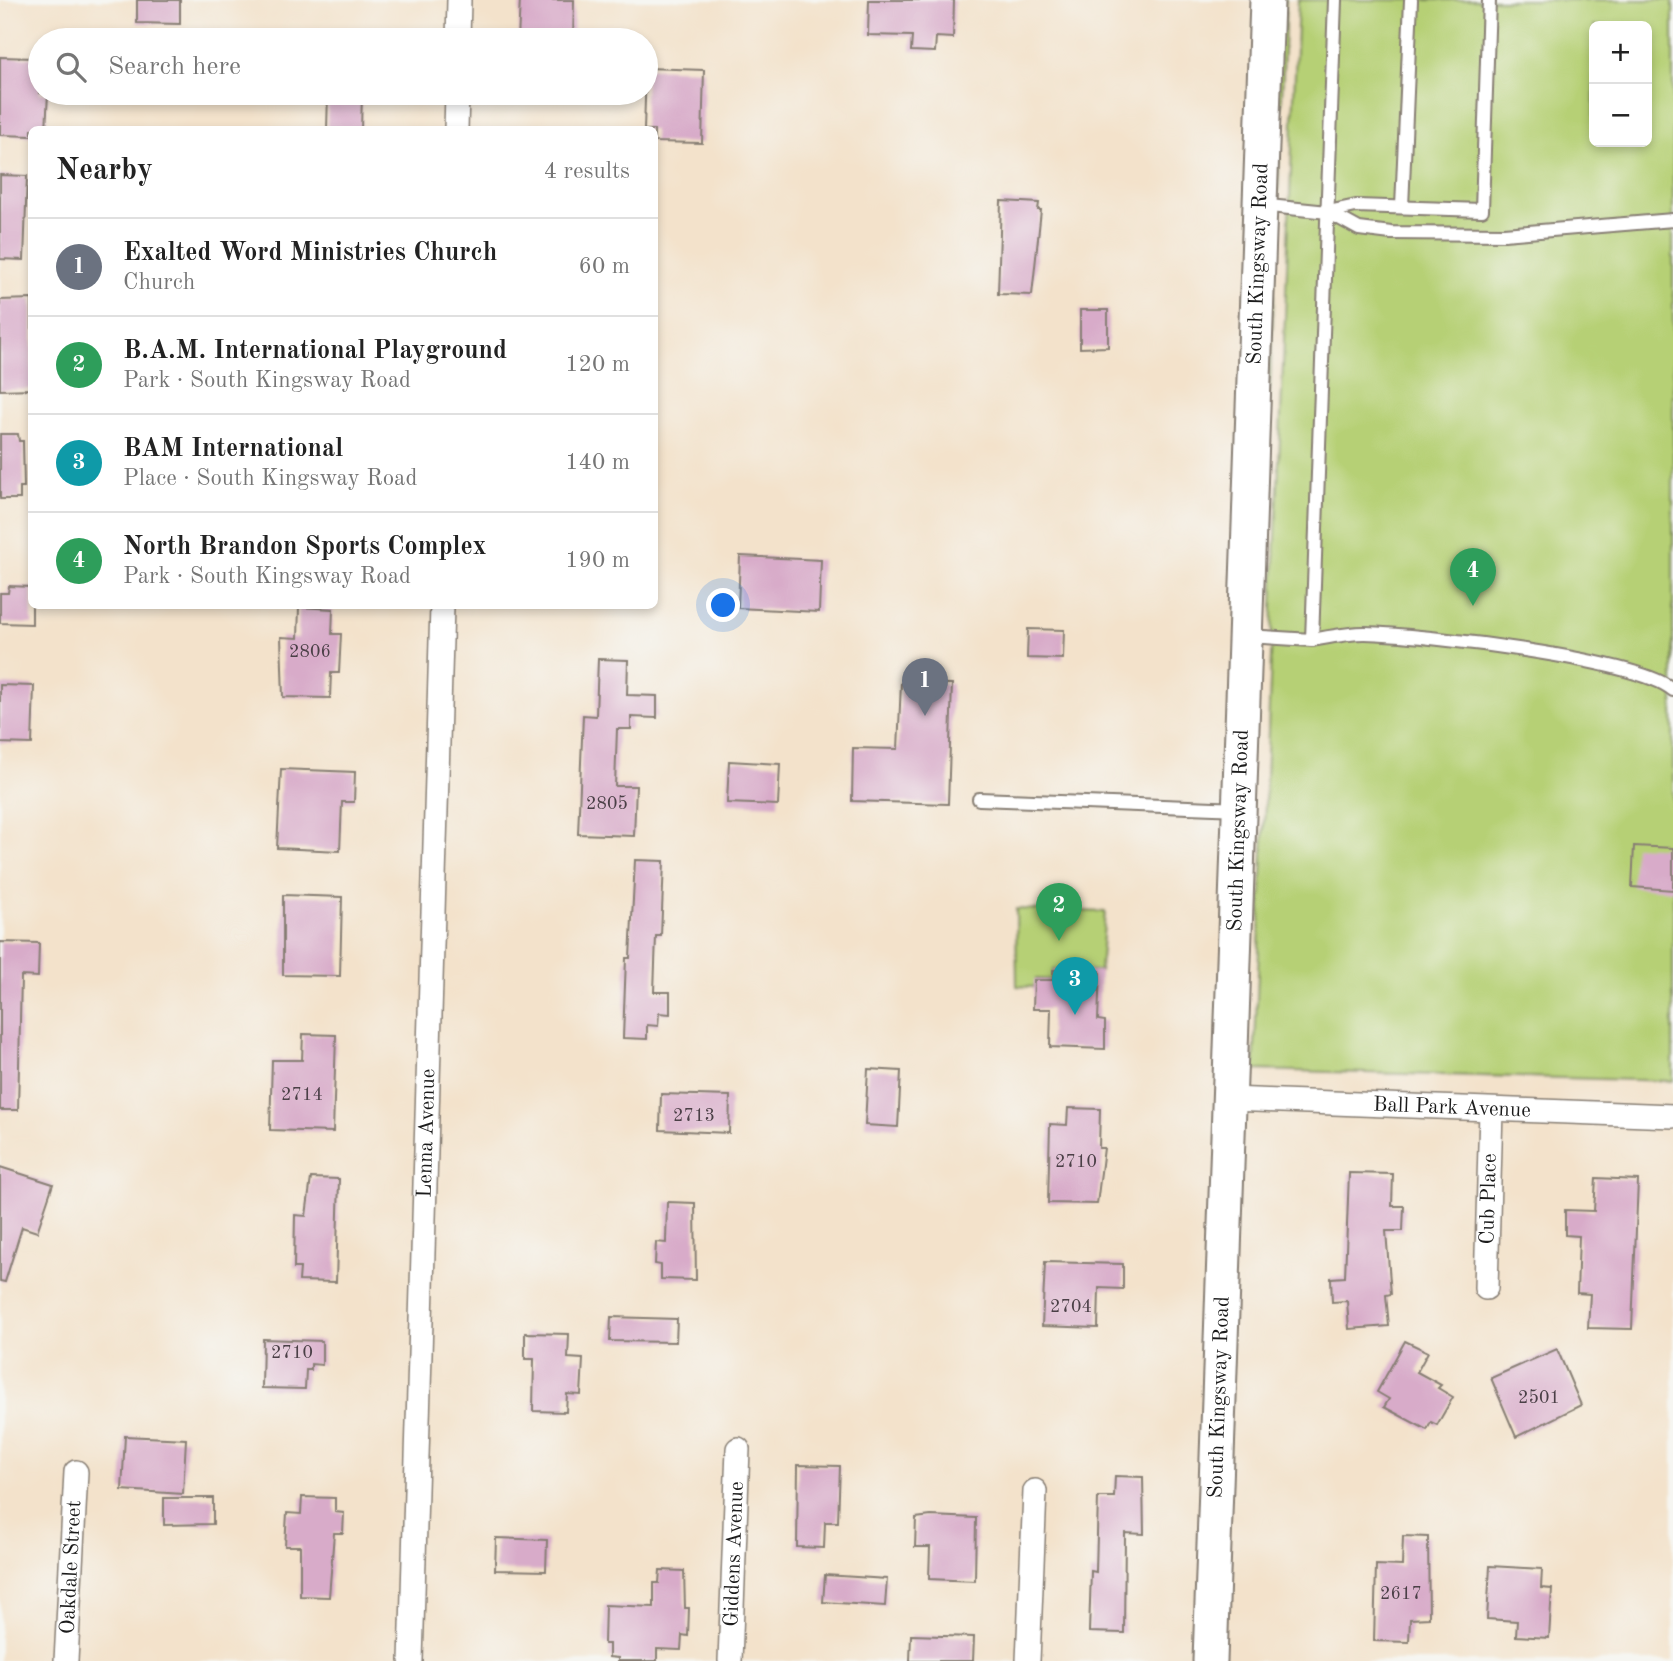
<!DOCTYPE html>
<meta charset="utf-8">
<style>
body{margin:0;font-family:"Old Standard TT",serif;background:#f2f2f2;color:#222}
.controls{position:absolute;right:21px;top:21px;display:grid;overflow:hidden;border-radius:10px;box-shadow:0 4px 10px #0003}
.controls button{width:63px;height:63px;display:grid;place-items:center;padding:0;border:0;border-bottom:2px solid #e0e0e0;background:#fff;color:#222;font:35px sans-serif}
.you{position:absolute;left:724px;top:606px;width:24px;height:24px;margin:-18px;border:5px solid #fff;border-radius:50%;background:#1a73e8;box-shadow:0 0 0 10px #1a73e833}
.badge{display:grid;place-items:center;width:46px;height:46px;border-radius:50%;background:#d1495b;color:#fff;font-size:23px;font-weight:700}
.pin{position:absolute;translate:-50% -58px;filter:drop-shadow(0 2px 4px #0008)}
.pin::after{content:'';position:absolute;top:37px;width:24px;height:21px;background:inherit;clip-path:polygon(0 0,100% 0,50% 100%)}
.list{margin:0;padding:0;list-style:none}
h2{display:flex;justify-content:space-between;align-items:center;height:91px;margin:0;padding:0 28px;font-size:30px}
h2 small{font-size:23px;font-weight:400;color:#767676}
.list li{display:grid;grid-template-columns:46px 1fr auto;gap:21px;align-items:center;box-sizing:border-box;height:98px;padding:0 28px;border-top:2px solid #e0e0e0}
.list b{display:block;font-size:26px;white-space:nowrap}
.list p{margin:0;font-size:23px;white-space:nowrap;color:#767676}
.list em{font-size:23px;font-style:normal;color:#767676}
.icon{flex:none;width:38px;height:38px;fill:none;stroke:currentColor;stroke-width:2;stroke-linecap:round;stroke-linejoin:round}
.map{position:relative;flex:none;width:1673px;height:1661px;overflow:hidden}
.search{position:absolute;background:#fff;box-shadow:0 4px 10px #0003;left:28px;top:28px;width:630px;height:77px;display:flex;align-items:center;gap:18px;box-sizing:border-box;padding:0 24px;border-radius:38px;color:#767676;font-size:26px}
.panel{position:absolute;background:#fff;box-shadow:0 4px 10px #0003;left:28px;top:126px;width:630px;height:483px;border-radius:10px}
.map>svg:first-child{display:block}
</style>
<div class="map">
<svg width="1673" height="1661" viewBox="0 0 1673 1661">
<rect width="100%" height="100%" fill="#f6f6f2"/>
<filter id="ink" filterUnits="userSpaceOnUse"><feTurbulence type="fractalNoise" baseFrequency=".0143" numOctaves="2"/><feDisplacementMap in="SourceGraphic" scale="14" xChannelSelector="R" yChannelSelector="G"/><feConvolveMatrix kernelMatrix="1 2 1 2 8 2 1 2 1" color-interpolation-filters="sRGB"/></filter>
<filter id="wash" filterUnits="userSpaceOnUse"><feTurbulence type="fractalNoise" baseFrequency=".00686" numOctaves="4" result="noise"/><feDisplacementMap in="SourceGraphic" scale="28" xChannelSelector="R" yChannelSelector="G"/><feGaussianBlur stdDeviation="1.57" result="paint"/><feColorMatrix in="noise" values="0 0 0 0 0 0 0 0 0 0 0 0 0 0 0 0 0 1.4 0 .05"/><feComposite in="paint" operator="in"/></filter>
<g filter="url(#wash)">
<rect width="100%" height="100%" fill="#f3e2cb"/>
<g fill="#b6d075" stroke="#697648" stroke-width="2" fill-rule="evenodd">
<polygon points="1280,0 1286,0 1259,654"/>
<path d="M1298,0H1673V1081L1254,1070ZM1594,26H1647V142H1594Z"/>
<polygon points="1016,909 1105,912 1100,971 1053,970 1053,980 1036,979 1034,987 1017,986"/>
</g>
<g id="blocks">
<g fill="#d8abc9">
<polygon points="137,0 180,0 180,24 137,23"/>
<polygon points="520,0 574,0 573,40 518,39"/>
<polygon points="869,0 954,0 953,38 936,37 935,52 911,51 912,36 868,35"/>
<polygon points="0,57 34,58 34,83 40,83 40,93 48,93 46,130 32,130 32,136 0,135"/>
<polygon points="646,68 704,70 702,143 654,142 654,130 644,130"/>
<polygon points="328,93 362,93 361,130 327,130"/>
<polygon points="0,175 27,176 24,260 0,259"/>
<polygon points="1001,201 1039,203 1038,210 1041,210 1032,295 998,294"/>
<polygon points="32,299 32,389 0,390 0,300"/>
<polygon points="1080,310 1108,310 1108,347 1080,348"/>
<polygon points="0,434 18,434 19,441 23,441 24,487 20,487 20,499 0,499"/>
<polygon points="740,556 821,560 819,612 738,608"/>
<polygon points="9,586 32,587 32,624 0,623 0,593 8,593"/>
<polygon points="299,607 333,609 332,634 341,634 339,673 331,673 330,698 283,697 281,637 298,638"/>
<polygon points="1028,629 1064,630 1063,659 1027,658"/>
<polygon points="598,659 628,660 627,695 657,696 657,718 631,717 631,729 617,729 615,786 636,786 634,836 578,834 583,715 596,716"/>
<polygon points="901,683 952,684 948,804 852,801 853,748 898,749"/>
<polygon points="0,685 34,686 32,744 0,743"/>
<polygon points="729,761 780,764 778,805 727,803"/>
<polygon points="281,769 355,772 354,802 342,802 340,851 277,848"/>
<polygon points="1634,846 1673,848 1673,890 1632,887"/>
<polygon points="635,860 664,861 661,936 656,936 654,992 670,992 670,1014 659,1013 658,1026 647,1025 647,1039 623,1038 626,958 630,958"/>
<polygon points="283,895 342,897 340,976 283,975"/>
<polygon points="0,942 39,943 38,977 21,976 18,1110 0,1110"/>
<polygon points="1053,970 1100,971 1098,1020 1105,1021 1105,1049 1050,1047 1051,1009 1033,1009 1034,980 1053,980"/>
<polygon points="303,1034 336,1035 333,1132 270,1130 272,1060 302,1060"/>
<polygon points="868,1069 901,1071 898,1127 865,1125"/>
<polygon points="661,1094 730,1096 729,1133 660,1130"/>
<polygon points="1068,1108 1100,1109 1099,1148 1104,1148 1097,1204 1048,1203 1050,1124 1067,1125"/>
<polygon points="0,1167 53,1184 37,1232 22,1227 5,1282 0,1281"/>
<polygon points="1349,1173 1393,1174 1392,1206 1404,1206 1403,1231 1386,1231 1391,1294 1386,1295 1389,1326 1349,1329 1347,1301 1332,1302 1331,1278 1345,1277"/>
<polygon points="311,1178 339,1179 336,1282 299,1281 300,1268 294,1268 295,1215 306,1216"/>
<polygon points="1596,1178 1638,1180 1632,1329 1588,1328 1590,1294 1577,1293 1579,1236 1565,1235 1565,1210 1594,1211"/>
<polygon points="667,1202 695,1203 696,1280 661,1279 661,1265 655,1264 656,1242 666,1243"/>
<polygon points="1045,1262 1123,1264 1123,1289 1099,1288 1098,1328 1042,1326"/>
<polygon points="611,1317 677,1319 676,1342 610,1341"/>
<polygon points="525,1333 569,1334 568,1358 583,1359 581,1395 567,1394 566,1412 533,1411 534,1359 525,1359"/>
<polygon points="263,1339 322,1341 322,1365 311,1364 311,1370 306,1370 305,1389 262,1388"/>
<polygon points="1405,1341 1428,1352 1417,1372 1441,1385 1438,1388 1453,1397 1437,1425 1431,1422 1427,1430 1384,1407 1389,1399 1377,1392"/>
<polygon points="1557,1349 1581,1405 1516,1437 1491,1378"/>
<polygon points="125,1436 186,1439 183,1494 122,1490"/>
<polygon points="798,1465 840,1466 838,1522 825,1522 824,1548 797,1547"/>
<polygon points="1115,1476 1143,1477 1144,1534 1125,1533 1124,1633 1089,1632 1091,1571 1096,1572 1098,1497 1114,1497"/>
<polygon points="302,1497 335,1498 335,1512 344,1513 343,1533 334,1533 329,1597 300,1596 300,1546 285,1546 287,1513 301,1514"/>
<polygon points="164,1498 213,1498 213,1524 164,1525"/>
<polygon points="931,1516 976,1518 975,1581 929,1579 930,1547 915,1547 916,1518"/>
<polygon points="1403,1536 1428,1537 1429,1618 1410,1619 1409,1642 1374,1641 1376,1565 1402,1566"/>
<polygon points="496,1538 547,1540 546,1571 495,1570"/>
<polygon points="1490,1566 1542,1569 1541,1588 1552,1589 1549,1638 1516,1636 1517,1621 1487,1619"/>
<polygon points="660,1570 684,1571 685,1608 689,1608 688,1636 682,1635 681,1650 657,1649 657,1661 618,1661 618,1658 609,1657 609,1644 604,1644 605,1605 654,1607 654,1583 659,1583"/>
<polygon points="825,1575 887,1579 885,1606 823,1602"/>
<polygon points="911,1635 974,1637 973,1661 910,1661"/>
</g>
</g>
</g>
<g filter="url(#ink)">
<use href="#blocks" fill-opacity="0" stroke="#887f74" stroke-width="2"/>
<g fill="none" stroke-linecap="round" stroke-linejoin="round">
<defs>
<g id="lane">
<polyline points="1260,205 1328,212 1359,229 1391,233 1504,234 1673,220"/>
<polyline points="1402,207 1411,0"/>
<polyline points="1328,212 1356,206 1482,210 1489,0"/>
<polyline points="1246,636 1312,640 1335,0"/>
<path d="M1312,640C1329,637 1348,633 1365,633C1418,634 1640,659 1673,690"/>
<polyline points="979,799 1240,809"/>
</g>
<g id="street">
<polyline points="458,40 459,0"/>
<polyline points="456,130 457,93"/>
<path id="s1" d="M1230,1099L1673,1116"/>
<path id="s2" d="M1486,1288L1491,1110"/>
<path id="s3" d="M66,1661L76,1472"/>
<path id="s4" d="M411,1661L442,606"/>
<path id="s5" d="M730,1661L738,1449"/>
<polyline points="1028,1661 1035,1491"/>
</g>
<g id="secondary">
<path id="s6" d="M1210,1661L1267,0"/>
</g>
</defs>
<use href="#lane" stroke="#887f74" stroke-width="16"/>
<use href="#street" stroke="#887f74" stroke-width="26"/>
<use href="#secondary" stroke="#887f74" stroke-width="37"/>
<use href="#lane" stroke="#fff" stroke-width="12"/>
<use href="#street" stroke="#fff" stroke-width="23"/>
<use href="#secondary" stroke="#fff" stroke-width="33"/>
</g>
</g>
<g text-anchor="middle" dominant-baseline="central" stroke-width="6" stroke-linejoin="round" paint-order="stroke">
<g font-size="18" fill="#4b4047">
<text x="310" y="652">2806</text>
<text x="607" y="804">2805</text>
<text x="302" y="1095">2714</text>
<text x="694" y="1116">2713</text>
<text x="1076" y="1162">2710</text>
<text x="1071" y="1307">2704</text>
<text x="292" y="1353">2710</text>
<text x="1539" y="1398">2501</text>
<text x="1401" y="1594">2617</text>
</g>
<g font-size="21" fill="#1c1c1c" stroke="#f6f6f2">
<text stroke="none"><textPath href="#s6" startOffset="1398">South Kingsway Road</textPath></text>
<text stroke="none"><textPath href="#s6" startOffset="831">South Kingsway Road</textPath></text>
<text stroke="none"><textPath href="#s1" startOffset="222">Ball Park Avenue</textPath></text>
<text stroke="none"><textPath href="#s4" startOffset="528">Lenna Avenue</textPath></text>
<text stroke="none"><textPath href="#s2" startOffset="89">Cub Place</textPath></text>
<text stroke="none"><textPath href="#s6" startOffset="264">South Kingsway Road</textPath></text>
<text stroke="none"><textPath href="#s5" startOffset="107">Giddens Avenue</textPath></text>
<text stroke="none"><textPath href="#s3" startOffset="94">Oakdale Street</textPath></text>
</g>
</g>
</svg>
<div class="controls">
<button>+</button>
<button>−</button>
</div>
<div class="you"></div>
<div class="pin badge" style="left:925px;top:716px;background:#6b7280">1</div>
<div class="pin badge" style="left:1059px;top:941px;background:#2e9e5b">2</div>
<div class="pin badge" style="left:1075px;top:1015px;background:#0f9aa8">3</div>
<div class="pin badge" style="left:1473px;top:606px;background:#2e9e5b">4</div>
<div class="search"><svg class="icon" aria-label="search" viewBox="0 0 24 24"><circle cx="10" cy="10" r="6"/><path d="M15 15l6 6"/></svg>Search here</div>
<section class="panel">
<h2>Nearby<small>4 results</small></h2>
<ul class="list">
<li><span class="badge" style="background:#6b7280">1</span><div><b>Exalted Word Ministries Church</b><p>Church</p></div><em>60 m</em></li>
<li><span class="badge" style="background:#2e9e5b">2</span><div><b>B.A.M. International Playground</b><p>Park · South Kingsway Road</p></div><em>120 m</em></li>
<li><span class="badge" style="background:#0f9aa8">3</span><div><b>BAM International</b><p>Place · South Kingsway Road</p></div><em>140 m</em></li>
<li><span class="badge" style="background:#2e9e5b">4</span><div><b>North Brandon Sports Complex</b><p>Park · South Kingsway Road</p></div><em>190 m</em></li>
</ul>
</section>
</div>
